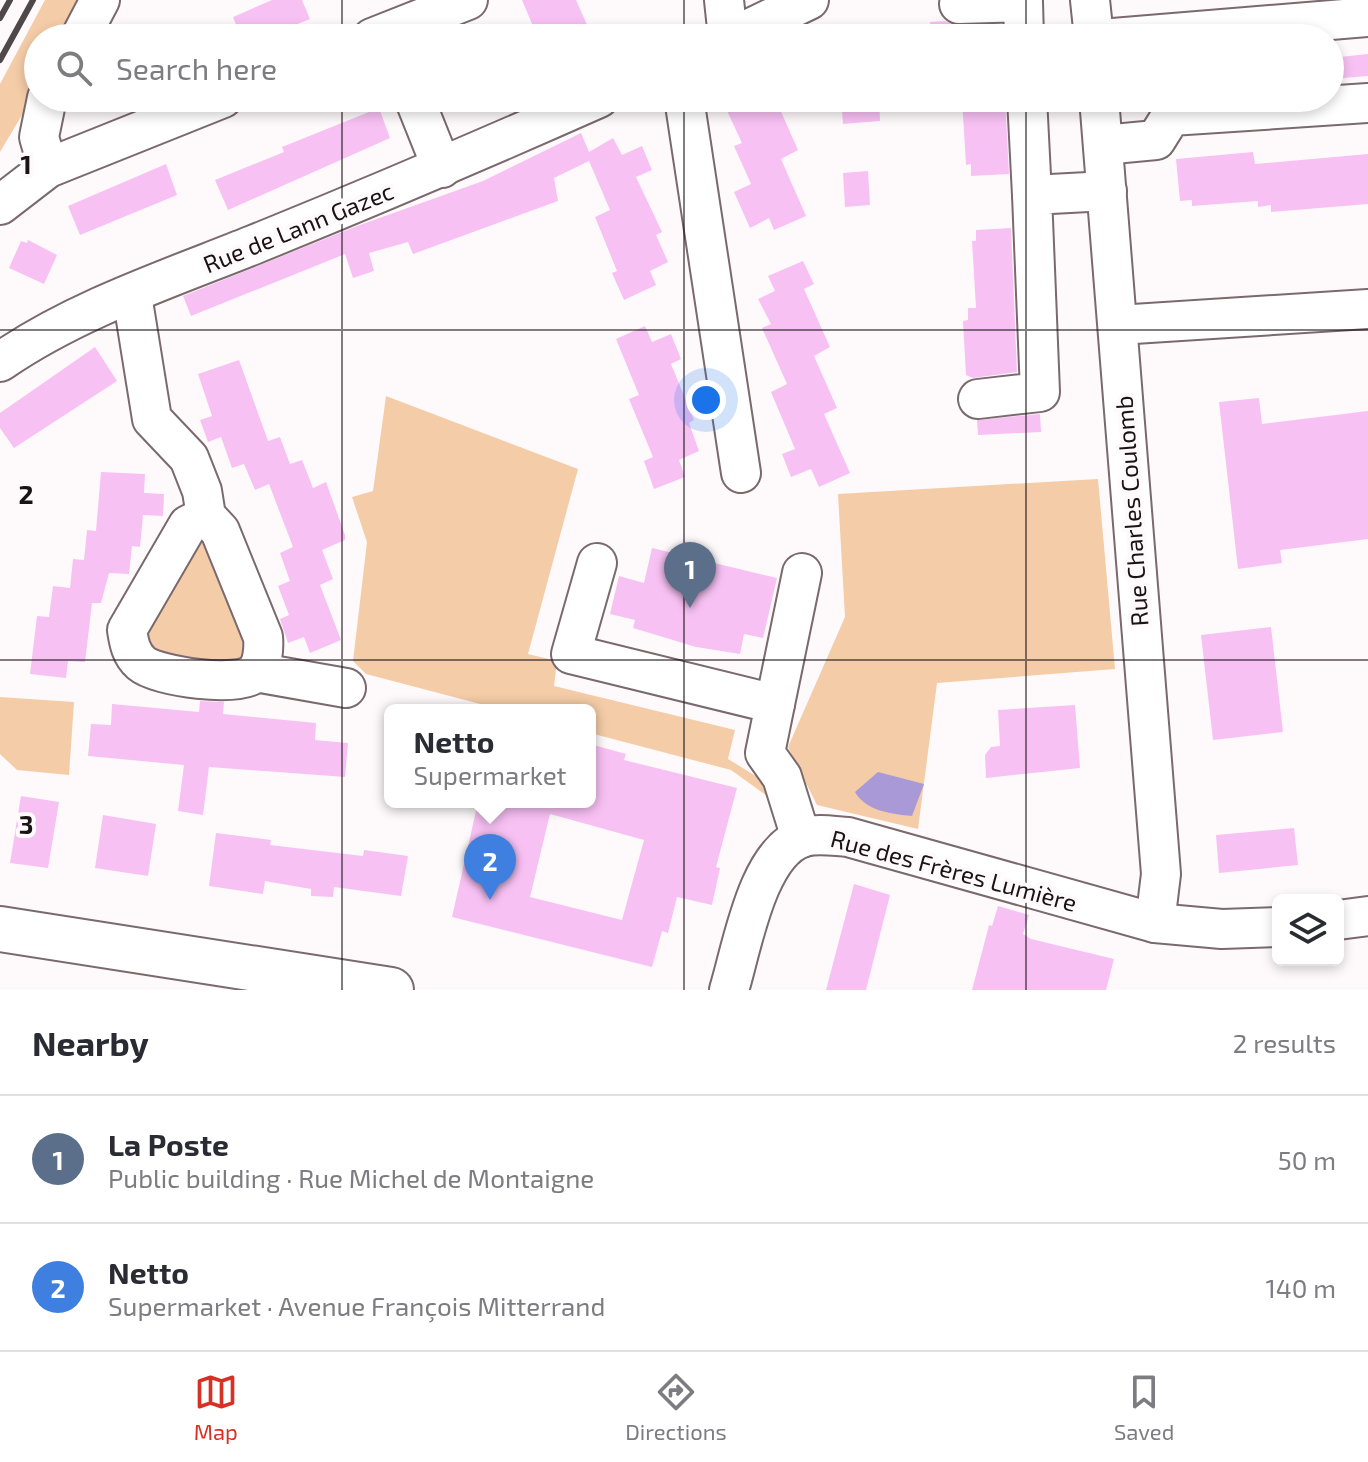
<!DOCTYPE html>
<meta charset="utf-8">
<style>
body{margin:0;font-family:"Exo 2",sans-serif;background:#f7f7f7;color:#2b2b33}
.controls{position:absolute;right:24px;bottom:24px;display:grid;overflow:hidden;border-radius:12px;box-shadow:0 4px 12px #0003}
.controls button{width:72px;height:72px;display:grid;place-items:center;padding:0;border:0;border-bottom:2px solid #e1e1e2;background:#fff;color:#2b2b33;font:40px sans-serif}
.you{position:absolute;left:706px;top:400px;width:28px;height:28px;margin:-20px;border:6px solid #fff;border-radius:50%;background:#1a73e8;box-shadow:0 0 0 12px #1a73e833}
.badge{display:grid;place-items:center;width:52px;height:52px;border-radius:50%;background:#d93025;color:#fff;font-size:26px;font-weight:700}
.pin{position:absolute;translate:-50% -66px;filter:drop-shadow(0 2px 4px #0008)}
.pin::after{content:'';position:absolute;top:42px;width:28px;height:24px;background:inherit;clip-path:polygon(0 0,100% 0,50% 100%)}
.popup{position:absolute;left:384px;top:704px;width:212px;height:104px;box-sizing:border-box;display:grid;place-content:center;border-radius:12px;background:#fff;filter:drop-shadow(0 2px 6px #0005);font-size:26px;white-space:nowrap;color:#7c7c81}
.popup b{font-size:30px;color:#2b2b33}
.popup::after{content:'';position:absolute;left:50%;top:100%;margin-left:-16px;border:16px solid transparent;border-top-color:#fff}
.list{margin:0;padding:0;list-style:none}
h2{display:flex;justify-content:space-between;align-items:center;height:104px;margin:0;padding:0 32px;font-size:34px}
h2 small{font-size:26px;font-weight:400;color:#7c7c81}
.list li{display:grid;grid-template-columns:52px 1fr auto;gap:24px;align-items:center;box-sizing:border-box;height:128px;padding:0 32px;border-top:2px solid #e1e1e2}
.list b{display:block;font-size:30px;white-space:nowrap}
.list p{margin:0;font-size:26px;white-space:nowrap;color:#7c7c81}
.list em{font-size:26px;font-style:normal;color:#7c7c81}
.icon{flex:none;width:44px;height:44px;fill:none;stroke:currentColor;stroke-width:2;stroke-linecap:round;stroke-linejoin:round}
.map{position:relative;flex:none;width:1368px;height:990px;overflow:hidden}
.search{position:absolute;background:#fff;box-shadow:0 4px 12px #0003;left:24px;right:24px;top:24px;height:88px;display:flex;align-items:center;gap:20px;box-sizing:border-box;padding:0 28px;border-radius:44px;color:#7c7c81;font-size:30px}
.sheet{height:360px;background:#fff}
nav{display:flex;justify-content:space-around;align-items:center;box-sizing:border-box;height:112px;border-top:2px solid #e1e1e2;background:#fff;font-size:22px;color:#7c7c81}
nav a{display:grid;justify-items:center;gap:4px}
nav .on{color:#d93025}
.map>svg:first-child{display:block}
</style>
<div class="map">
<svg width="1368" height="990" viewBox="0 0 1368 990">
<rect width="100%" height="100%" fill="#fefafb"/>
<g fill="#f4cca7">
<polygon points="45,0 86,0 68,38 38,38 38,96 25,110 0,152 0,84"/>
<polygon points="386,396 578,469 528,654 557,661 554,686 735,730 728,759 774,787 770,798 731,770 590,733 590,710 503,710 366,674 353,661 367,542 352,497 373,491"/>
<polygon points="1098,479 1115,669 937,683 918,829 817,805 788,747 845,617 838,494"/>
<path d="M203,532L253,652L235,667C197,663 167,663 139,635Z"/>
<polygon points="0,697 74,702 69,775 17,770 0,754"/>
</g>
<path fill="#a999d7" d="M878,772L924,784L912,816C891,814 866,811 855,792Z"/>
<g fill="#f8c1f4" fill-rule="evenodd">
<polygon points="272,0 302,0 310,19 263,38 241,38 233,17"/>
<polygon points="522,0 576,0 593,38 538,38"/>
<polygon points="945,21 960,26 1002,25 1002,38 931,38 930,22"/>
<polygon points="1368,54 1368,76 1330,79 1330,58"/>
<polygon points="721,98 775,98 798,150 781,159 806,216 774,230 769,218 750,228 734,192 751,184 734,146 742,143"/>
<polygon points="841,98 879,98 880,121 843,124"/>
<polygon points="962,98 1005,98 1009,174 971,176 971,164 966,165"/>
<polygon points="379,108 390,138 228,210 215,180 284,152 282,147"/>
<polygon points="581,133 589,152 613,138 622,155 642,146 652,170 636,177 662,232 656,235 668,262 650,271 656,285 624,300 612,273 617,271 595,217 610,210 589,161 554,178 558,201 413,254 408,242 369,253 374,271 353,278 345,254 191,316 183,296 357,226 483,181"/>
<polygon points="1253,152 1255,164 1368,154 1368,204 1271,212 1271,205 1258,207 1258,201 1192,206 1192,200 1180,201 1176,159"/>
<polygon points="166,164 177,195 80,235 68,206"/>
<polygon points="868,171 870,205 845,207 843,173"/>
<polygon points="1011,228 1017,372 973,378 966,375 963,321 968,320 968,308 976,308 972,241 976,241 976,230"/>
<polygon points="28,240 57,255 44,284 9,268 21,241 27,243"/>
<polygon points="803,261 814,284 804,289 830,347 814,356 837,408 824,414 850,473 819,487 811,469 791,477 782,454 795,449 771,392 787,384 762,328 771,324 758,299 775,291 768,276"/>
<polygon points="645,326 652,342 671,334 681,359 671,364 694,420 689,423 699,451 679,460 685,477 654,489 644,461 653,457 629,399 639,395 616,339"/>
<polygon points="95,347 117,381 14,448 0,428 0,413"/>
<polygon points="239,360 268,441 280,437 290,464 302,460 313,488 326,482 345,535 345,540 322,550 333,579 320,585 341,640 310,653 304,637 288,643 280,619 289,615 278,586 290,581 280,553 293,547 269,484 255,490 244,464 232,468 221,437 208,442 200,420 212,416 198,374"/>
<polygon points="1259,398 1262,424 1368,411 1368,539 1280,550 1282,563 1238,569 1219,402"/>
<polygon points="1040,414 1041,432 978,435 977,420"/>
<polygon points="101,472 145,474 144,493 164,494 163,516 143,515 140,547 132,546 129,574 109,573 101,603 92,603 85,662 68,661 66,678 30,674 37,616 49,617 53,586 70,588 73,559 84,560 87,530 96,531"/>
<polygon points="652,548 777,578 763,638 744,634 740,654 696,647 633,628 635,620 610,614 619,576 644,583"/>
<polygon points="1271,627 1283,732 1213,740 1201,635"/>
<polygon points="200,701 224,702 223,714 316,723 315,740 348,743 345,777 209,767 203,815 178,811 184,765 88,756 91,724 111,725 112,704 199,712"/>
<polygon points="1075,705 1080,768 986,778 985,755 991,747 1000,746 998,710"/>
<path d="M590,744L626,754L624,760L737,788L716,867L720,868L712,905L677,897L668,933L662,931L652,967L452,917L478,802H590ZM550,814L644,840L622,920L530,897Z"/>
<polygon points="21,796 59,802 48,868 10,863"/>
<polygon points="103,815 156,824 148,876 95,868"/>
<polygon points="1294,828 1298,865 1219,873 1216,835"/>
<polygon points="216,833 271,840 270,845 363,856 364,850 408,856 401,896 334,887 333,897 311,896 311,889 265,881 263,894 209,886"/>
<polygon points="854,884 890,895 866,990 826,990"/>
<polygon points="998,906 1029,915 1023,934 1031,939 1114,959 1106,990 972,990 989,925 992,926"/>
</g>
<g fill="none" stroke-linecap="round" stroke-linejoin="round">
<defs>
<g id="minor">
<polyline points="724,0 728,38"/>
<polyline points="1090,0 1094,38"/>
<polyline points="959,4 1023,2 1024,38"/>
<polyline points="80,38 100,0"/>
<polyline points="372,38 468,0"/>
<polyline points="730,38 809,0"/>
<polyline points="1113,38 1368,17"/>
<polyline points="47,98 39,137 48,168"/>
<polyline points="414,98 442,168"/>
<polyline points="684,98 741,473"/>
<polyline points="1027,98 1032,195"/>
<polyline points="1099,98 1161,874 1155,923"/>
<polyline points="1103,145 1156,140 1171,116 1368,103"/>
<polyline points="0,205 48,168 223,98"/>
<path d="M132,295L152,419L189,458L202,491L206,516L220,531L263,637C264,648 263,664 255,673C240,688 157,677 141,663C131,654 129,643 127,630L188,525L206,516"/>
<polyline points="1118,325 1368,309"/>
<path d="M0,362C75,310 168,279 253,245C369,198 484,149 599,98"/>
<polyline points="978,399 1040,392 1032,195 1107,191"/>
<polyline points="597,563 571,654 775,704 765,753 782,777 801,838"/>
<polyline points="255,672 346,688"/>
<polyline points="775,704 802,573"/>
<polyline points="1338,920 1368,916"/>
<path d="M729,990C742,948 757,851 804,837C818,833 833,836 848,837L1155,923L1222,929L1278,927"/>
</g>
<polyline id="major" points="0,929 391,990"/>
</defs>
<use href="#minor" stroke="#7a696d" stroke-width="42"/>
<use href="#major" stroke="#7a696d" stroke-width="48"/>
<use href="#minor" stroke="#fff" stroke-width="38"/>
<use href="#major" stroke="#fff" stroke-width="44"/>
<g stroke="#4e484a" stroke-width="6">
<polyline points="0,18 10,0"/>
<polyline points="0,60 33,0"/>
</g>
</g>
<path fill="none" stroke="#1a1315" stroke-width="2" stroke-opacity="0.55" d="M342,0V38M684,0V38M1026,0V38M342,98V990M684,98V990M1026,98V990M0,330H1368M0,660H1368"/>
<g text-anchor="middle" dominant-baseline="central" stroke-width="8" stroke-linejoin="round" paint-order="stroke">
<g font-size="24" fill="#1a1315" stroke="#fefafb">
<text transform="translate(298 227) rotate(-22)">Rue de Lann Gazec</text>
<text transform="translate(1131 511) rotate(-94)">Rue Charles Coulomb</text>
<text transform="translate(954 870) rotate(15)">Rue des Frères Lumière</text>
</g>
</g>
<g font-size="26" text-anchor="middle" font-weight="bold" fill="#1a1315" stroke="#fefafb" stroke-width="8" stroke-linejoin="round" paint-order="stroke">
<text x="26" y="174">1</text>
<text x="26" y="504">2</text>
<text x="26" y="834">3</text>
</g>
</svg>
<div class="controls">
<button><svg class="icon" aria-label="layers" viewBox="0 0 24 24"><path d="M12 4l9 5-9 5-9-5zM3 14l9 5 9-5"/></svg></button>
</div>
<div class="you"></div>
<div class="pin badge" style="left:690px;top:608px;background:#5c6f8a">1</div>
<div class="pin badge" style="left:490px;top:900px;background:#3f7fe0">2</div>
<div class="popup"><b>Netto</b>Supermarket</div>
<div class="search"><svg class="icon" aria-label="search" viewBox="0 0 24 24"><circle cx="10" cy="10" r="6"/><path d="M15 15l6 6"/></svg>Search here</div>
</div>
<section class="sheet">
<h2>Nearby<small>2 results</small></h2>
<ul class="list">
<li><span class="badge" style="background:#5c6f8a">1</span><div><b>La Poste</b><p>Public building · Rue Michel de Montaigne</p></div><em>50 m</em></li>
<li><span class="badge" style="background:#3f7fe0">2</span><div><b>Netto</b><p>Supermarket · Avenue François Mitterrand</p></div><em>140 m</em></li>
</ul>
</section>
<nav>
<a class="on"><svg class="icon" aria-label="map" viewBox="0 0 24 24"><path d="M3 6l6-2 6 2 6-2v14l-6 2-6-2-6 2zM9 4v14M15 6v14"/></svg>Map</a>
<a><svg class="icon" aria-label="directions" viewBox="0 0 24 24"><path d="M12 3l9 9-9 9-9-9zM9 14v-3h6M13 9l2 2-2 2"/></svg>Directions</a>
<a><svg class="icon" aria-label="saved" viewBox="0 0 24 24"><path d="M7 4h10v16l-5-4-5 4z"/></svg>Saved</a>
</nav>
